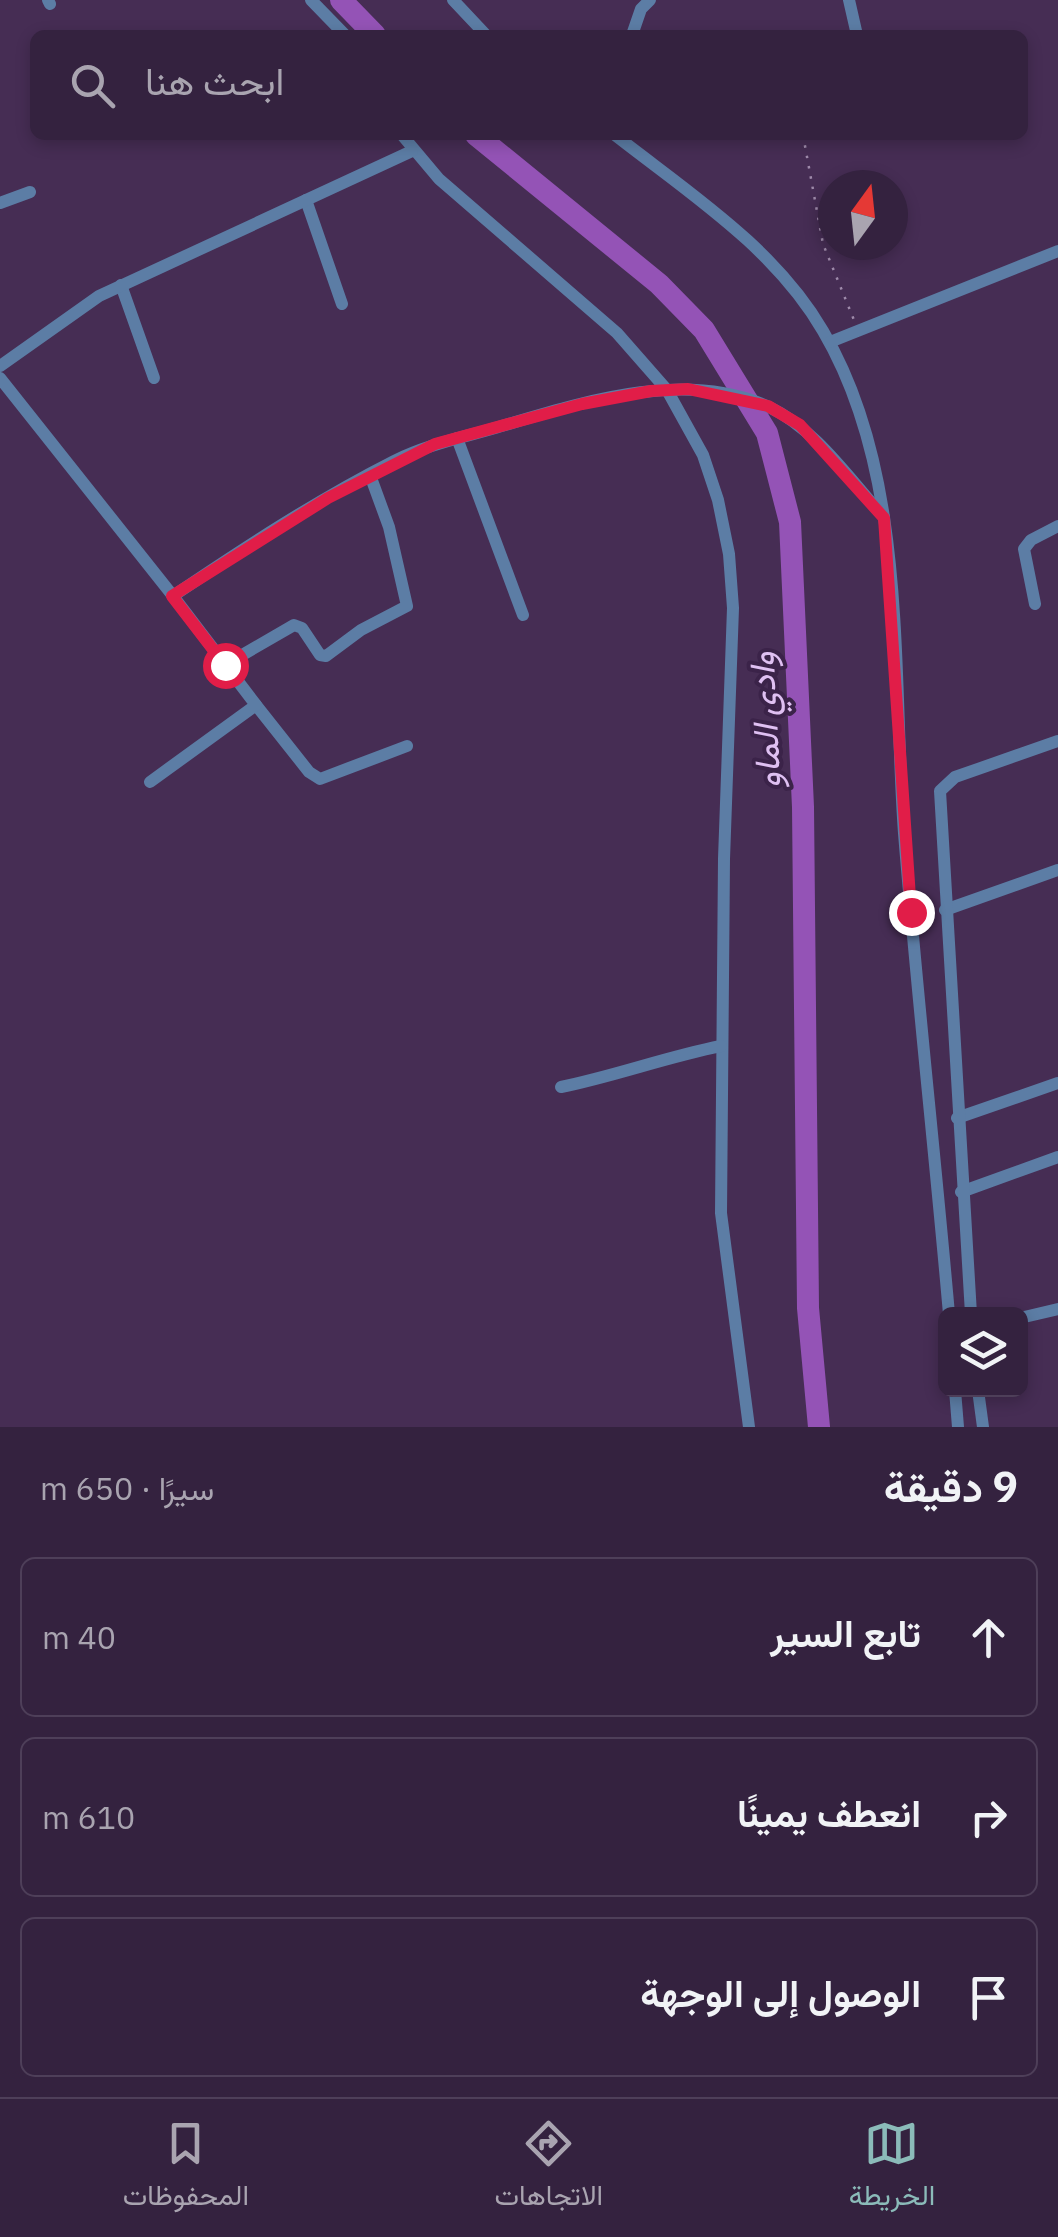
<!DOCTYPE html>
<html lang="ar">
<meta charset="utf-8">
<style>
body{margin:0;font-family:"IBM Plex Sans",Vazirmatn,sans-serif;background:#3f2f4a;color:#f1f3f6;direction:rtl}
.controls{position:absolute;right:30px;bottom:30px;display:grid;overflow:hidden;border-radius:15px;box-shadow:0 5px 15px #0003}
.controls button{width:90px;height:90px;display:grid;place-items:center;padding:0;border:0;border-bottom:2px solid #4e3f59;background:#34223f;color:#f1f3f6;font:50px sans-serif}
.compass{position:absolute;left:818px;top:170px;width:90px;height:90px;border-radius:50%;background:#34223f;box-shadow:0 5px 15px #0003;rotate:15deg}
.stop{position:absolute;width:30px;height:30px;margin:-22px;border:8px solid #e11d48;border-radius:50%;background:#fff}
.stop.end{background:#e11d48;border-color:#fff;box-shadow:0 2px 10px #0008}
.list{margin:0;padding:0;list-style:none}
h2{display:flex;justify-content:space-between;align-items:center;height:130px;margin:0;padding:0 40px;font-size:42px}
h2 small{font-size:32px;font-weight:400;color:#a9a4b0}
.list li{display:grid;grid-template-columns:65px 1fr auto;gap:30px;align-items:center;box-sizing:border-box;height:160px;margin:0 20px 20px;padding:0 20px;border:2px solid #4e3f59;border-radius:15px}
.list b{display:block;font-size:38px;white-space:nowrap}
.list em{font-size:32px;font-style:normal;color:#a9a4b0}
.icon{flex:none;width:55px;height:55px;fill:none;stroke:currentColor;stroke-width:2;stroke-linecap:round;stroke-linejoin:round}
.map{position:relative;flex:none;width:1058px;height:1427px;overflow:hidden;direction:ltr}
.search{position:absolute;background:#34223f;box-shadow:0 5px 15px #0003;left:30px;right:30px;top:30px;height:110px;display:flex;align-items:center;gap:25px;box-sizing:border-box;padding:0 35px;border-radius:15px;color:#a9a4b0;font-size:38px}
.sheet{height:670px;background:#34223f}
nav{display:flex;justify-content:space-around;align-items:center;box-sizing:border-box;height:140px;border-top:2px solid #4e3f59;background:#34223f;font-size:28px;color:#a9a4b0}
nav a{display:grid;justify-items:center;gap:5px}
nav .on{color:#8bbbb9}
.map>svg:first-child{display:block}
</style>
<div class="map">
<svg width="1058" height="1427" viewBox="0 0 1058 1427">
<rect width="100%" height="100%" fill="#462d54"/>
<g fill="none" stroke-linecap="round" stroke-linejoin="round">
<g stroke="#9453b6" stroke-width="22">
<polyline points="341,0 375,35"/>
<polyline points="476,135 659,284 704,330 767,433 790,522 803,807 808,1308 819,1427"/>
</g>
<polyline stroke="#9f8bab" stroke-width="2.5" stroke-dasharray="2.5 8" stroke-linecap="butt" points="803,135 823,244 854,320"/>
<g stroke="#5c7da5" stroke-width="12">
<polyline points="48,0 50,4"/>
<polyline points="311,0 345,35"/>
<polyline points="453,0 486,35"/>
<polyline points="849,0 857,35"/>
<polyline points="632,35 641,9 650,0"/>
<polyline points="402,135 439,179 617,333 667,390 703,455 718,500 729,554 733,608 724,859 721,1213 749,1427"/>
<path d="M615,135C689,193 775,248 823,331C908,475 892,669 904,833C917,994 935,1154 949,1314"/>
<polyline points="306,200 342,304"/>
<polyline points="0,203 30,192"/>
<polyline points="121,285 154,378"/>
<polyline points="830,342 1058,251"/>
<polyline points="0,366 99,296 412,151"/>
<polyline points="0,378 173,596"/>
<polyline points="457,438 523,615"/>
<polyline points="1035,604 1024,549 1031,540 1058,526"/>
<polyline points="225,665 294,625 302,628 320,655 326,656 361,630 407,606 389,527 370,475"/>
<polyline points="256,705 309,772 320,779 407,746"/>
<path d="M150,782L256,705L173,596C244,548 317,500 394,461C426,445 460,438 495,428C580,403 683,368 769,407C816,429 850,480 884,517"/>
<polyline points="945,910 1058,870"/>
<path d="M561,1087C615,1076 666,1057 721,1046"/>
<polyline points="957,1118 1058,1083"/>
<polyline points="961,1192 1058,1157"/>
<polyline points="971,1314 940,791 955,777 1058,741"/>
<polyline points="1020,1318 1058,1309"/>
<polyline points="955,1390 958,1427"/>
<polyline points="978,1390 983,1427"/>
</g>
</g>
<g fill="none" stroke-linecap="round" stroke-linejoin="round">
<polyline stroke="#e11d48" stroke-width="12" points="225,665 172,596 328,498 435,444 582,404 651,391 688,389 768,406 800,425 884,518 911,912"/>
</g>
<g text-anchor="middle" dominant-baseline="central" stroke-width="8" stroke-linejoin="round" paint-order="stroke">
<g font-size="35" font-style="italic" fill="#dfc0f2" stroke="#3b2349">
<text transform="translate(764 720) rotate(-93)">وادي الماو</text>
</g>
</g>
</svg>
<div class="controls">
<button><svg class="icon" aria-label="layers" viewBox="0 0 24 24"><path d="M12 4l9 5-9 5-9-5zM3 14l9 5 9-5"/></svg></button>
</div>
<svg class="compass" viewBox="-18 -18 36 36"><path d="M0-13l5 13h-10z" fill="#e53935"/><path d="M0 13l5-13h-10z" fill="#a9a4b0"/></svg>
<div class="stop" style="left:225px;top:665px"></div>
<div class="stop end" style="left:911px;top:912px"></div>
<div class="search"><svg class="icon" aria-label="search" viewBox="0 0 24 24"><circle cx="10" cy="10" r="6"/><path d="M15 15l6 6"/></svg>ابحث هنا</div>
</div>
<section class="sheet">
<h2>9 دقيقة<small>سيرًا · 650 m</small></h2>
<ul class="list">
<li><svg class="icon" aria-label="ahead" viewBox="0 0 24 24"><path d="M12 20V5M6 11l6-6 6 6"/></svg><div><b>تابع السير</b></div><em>40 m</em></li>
<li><svg class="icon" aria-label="right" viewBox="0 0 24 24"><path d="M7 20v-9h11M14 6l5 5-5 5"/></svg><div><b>انعطف يمينًا</b></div><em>610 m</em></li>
<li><svg class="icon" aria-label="arrive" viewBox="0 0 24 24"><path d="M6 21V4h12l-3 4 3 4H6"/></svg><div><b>الوصول إلى الوجهة</b></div></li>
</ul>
</section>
<nav>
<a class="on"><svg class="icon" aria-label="map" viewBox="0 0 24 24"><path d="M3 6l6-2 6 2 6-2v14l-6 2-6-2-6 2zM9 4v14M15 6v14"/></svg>الخريطة</a>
<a><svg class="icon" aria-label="directions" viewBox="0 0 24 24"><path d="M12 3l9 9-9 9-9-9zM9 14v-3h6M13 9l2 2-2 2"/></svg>الاتجاهات</a>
<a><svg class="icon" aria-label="saved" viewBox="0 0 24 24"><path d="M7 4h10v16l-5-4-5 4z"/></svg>المحفوظات</a>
</nav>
